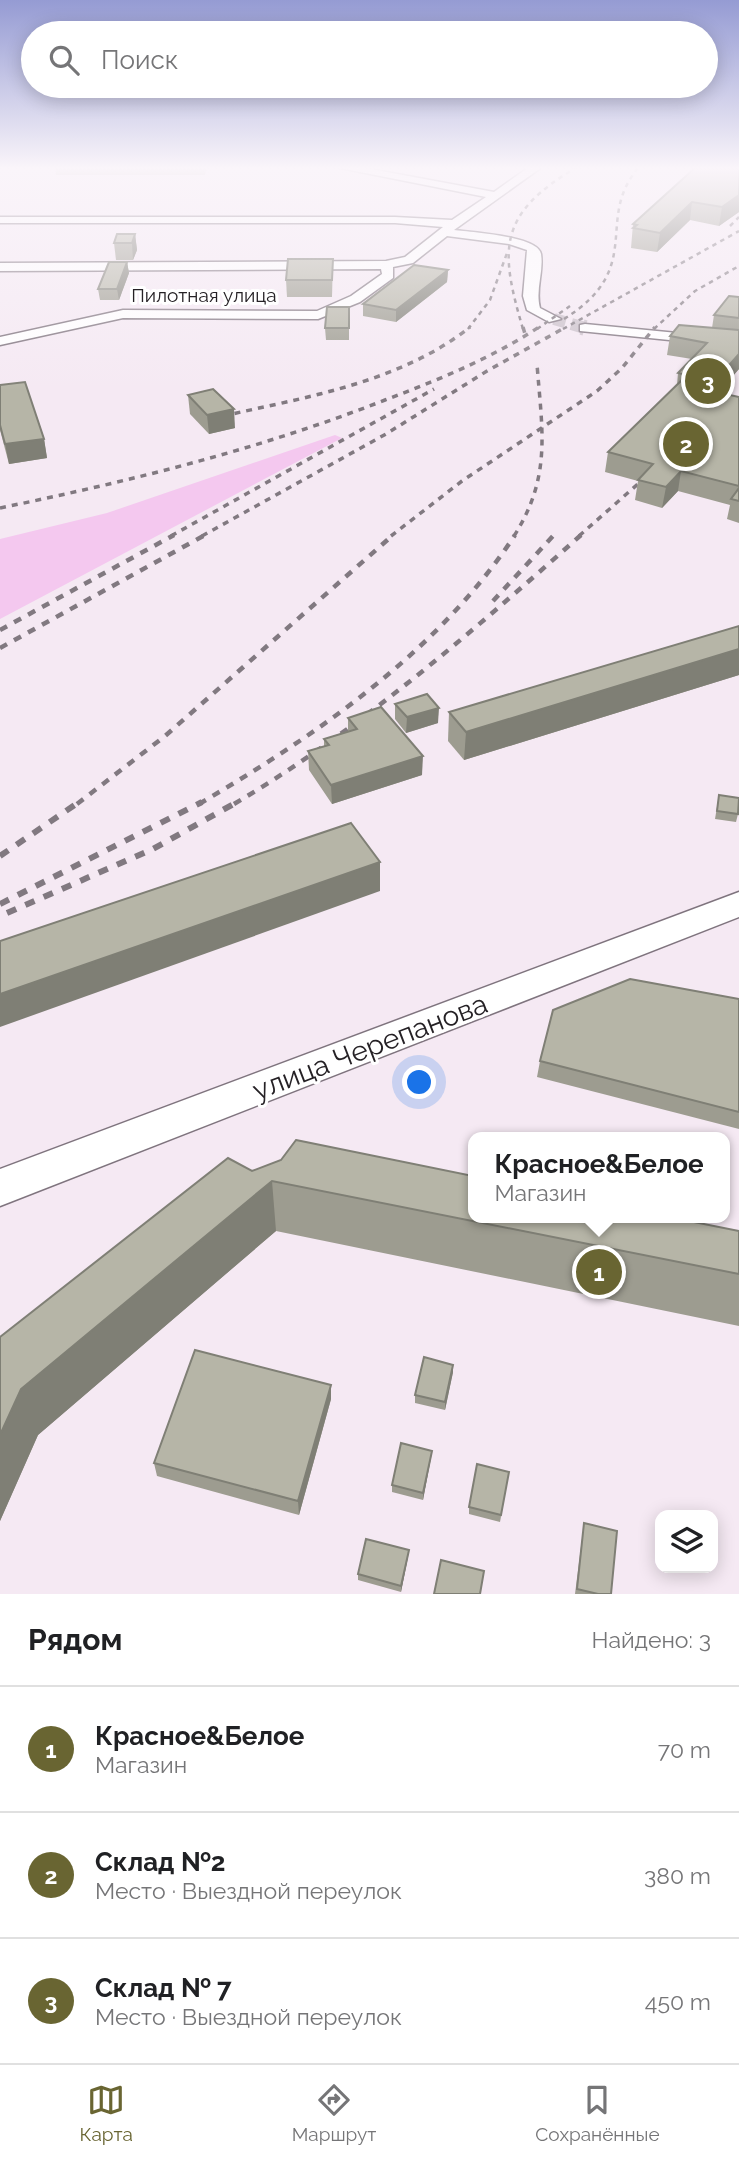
<!DOCTYPE html>
<html lang="ru">
<meta charset="utf-8">
<style>
body{margin:0;font-family:Raleway,sans-serif;background:#f6f6f6;color:#202124}
.controls{position:absolute;right:21px;bottom:21px;display:grid;overflow:hidden;border-radius:14px;box-shadow:0 4px 18px #0003}
.controls button{width:63px;height:63px;display:grid;place-items:center;padding:0;border:0;border-bottom:2px solid #e0e0e0;background:#fff;color:#202124;font:35px sans-serif}
.you{position:absolute;left:420px;top:1083px;width:24px;height:24px;margin:-18px;border:5px solid #fff;border-radius:50%;background:#1a73e8;box-shadow:0 0 0 10px #1a73e833}
.badge{display:grid;place-items:center;width:46px;height:46px;border-radius:50%;background:#696532;color:#fff;font-size:23px;font-weight:700}
.pin{position:absolute;translate:-50% -50%;border:4px solid #fff;box-shadow:0 2px 7px #0006}
.popup{position:absolute;left:468px;top:1132px;width:262px;height:91px;box-sizing:border-box;display:grid;place-content:center;border-radius:14px;background:#fff;filter:drop-shadow(0 2px 5px #0005);font-size:23px;white-space:nowrap;color:#757577}
.popup b{font-size:26px;color:#202124}
.popup::after{content:'';position:absolute;left:50%;top:100%;margin-left:-14px;border:14px solid transparent;border-top-color:#fff}
.list{margin:0;padding:0;list-style:none}
h2{display:flex;justify-content:space-between;align-items:center;height:91px;margin:0;padding:0 28px;font-size:30px}
h2 small{font-size:23px;font-weight:400;color:#757577}
.list li{display:grid;grid-template-columns:46px 1fr auto;gap:21px;align-items:center;box-sizing:border-box;height:126px;padding:0 28px;border-top:2px solid #e0e0e0}
.list b{display:block;font-size:26px;white-space:nowrap}
.list p{margin:0;font-size:23px;white-space:nowrap;color:#757577}
.list em{font-size:23px;font-style:normal;color:#757577}
.icon{flex:none;width:38px;height:38px;fill:none;stroke:currentColor;stroke-width:2;stroke-linecap:round;stroke-linejoin:round}
.map{position:relative;flex:none;width:739px;height:1594px;overflow:hidden}
.search{position:absolute;background:#fff;box-shadow:0 4px 18px #0003;left:21px;right:21px;top:21px;height:77px;display:flex;align-items:center;gap:18px;box-sizing:border-box;padding:0 24px;border-radius:38px;color:#757577;font-size:26px}
.sheet{height:469px;background:#fff}
nav{display:flex;justify-content:space-around;align-items:center;box-sizing:border-box;height:98px;border-top:2px solid #e0e0e0;background:#fff;font-size:19px;color:#757577}
nav a{display:grid;justify-items:center;gap:4px}
nav .on{color:#696532}
.map>svg:first-child{display:block}
</style>
<div class="map">
<svg width="739" height="1594" viewBox="0 0 739 1594">
<rect width="100%" height="100%" fill="#f5e9f3"/>
<polygon fill="#f4c8ef" points="335,435 342,438 0,619 0,539 107,513"/>
<g fill="none" stroke-linecap="round" stroke-linejoin="round">
<polyline stroke="#cbc1ca" stroke-width="12" stroke-dasharray="12 6" stroke-linecap="butt" points="554,319 585,328"/>
<polyline stroke="#cbc1ca" stroke-width="16" stroke-dasharray="16 8" stroke-linecap="butt" points="582,327 585,328"/>
<defs>
<g id="street">
<path d="M335,167H360L494,192L529,167H542L454,230C470,232 538,236 541,254C544,272 535,289 540,308L561,319L549,322L527,310L523,296L527,250L509,244L447,236L413,263L393,267V278L360,302L318,319L123,318L0,345V337L123,310L317,311L351,296L382,274L381,269L0,271V263L386,261L405,257L443,227L395,223H0V217H395L452,220L486,197Z"/>
<polygon points="585,324 739,339 739,347 580,331 580,325"/>
</g>
<polygon id="secondary" points="739,892 739,917 0,1206 0,1169"/>
</defs>
<use href="#street" stroke="#7f747e" stroke-width="3"/>
<use href="#secondary" stroke="#7f747e" stroke-width="3"/>
<use href="#street" fill="#fff" fill-rule="evenodd"/>
<use href="#secondary" fill="#fff" fill-rule="evenodd"/>
<g stroke="#817980" stroke-width="2.5" stroke-dasharray="4.5 4.5" stroke-linecap="butt">
<polyline points="730,226 739,217"/>
<path d="M564,319C647,267 593,220 639,167"/>
<polyline points="468,329 490,300 507,253"/>
<path d="M523,329C499,248 498,214 577,167"/>
<polyline points="537,329 570,306"/>
<polyline points="563,329 739,231"/>
<polyline points="654,329 695,291 739,266"/>
</g>
<g stroke="#817980" stroke-width="3.5" stroke-dasharray="6 6" stroke-linecap="butt">
<polyline points="523,327 525,334"/>
<path d="M223,416C307,397 401,382 470,327"/>
<path d="M0,508C131,481 260,449 385,400C438,380 492,358 539,327"/>
<polyline points="171,536 434,389"/>
<polyline points="202,536 386,434 487,371 566,327"/>
<polyline points="391,536 462,481 597,391 622,368 655,327"/>
<path d="M514,536C552,476 542,431 537,364"/>
<polyline points="579,536 639,483"/>
</g>
<g stroke="#817980" stroke-width="4.5" stroke-dasharray="8 8" stroke-linecap="butt">
<polyline points="493,601 553,536"/>
<polyline points="0,630 174,535"/>
<polyline points="0,648 205,535"/>
<polyline points="77,804 165,736 393,535"/>
<path d="M199,804C318,734 438,652 515,535"/>
<path d="M234,804C361,729 472,632 581,535"/>
</g>
<g stroke="#817980" stroke-width="6" stroke-dasharray="10 10" stroke-linecap="butt">
<polyline points="0,856 79,802"/>
<polyline points="0,904 202,802"/>
<polyline points="7,913 153,849 237,802"/>
</g>
</g>
<g fill="#9d9c90">
<polygon points="55,167 207,167 205,175 56,175"/>
<polygon points="739,167 739,212 719,226 690,220 657,252 631,248 633,224"/>
<polygon points="135,234 137,250 133,260 116,260 114,243"/>
<polygon points="333,259 332,297 287,297 286,280"/>
<polygon points="127,262 129,273 119,300 100,300 98,289"/>
<polygon points="448,270 447,282 396,322 363,316 363,304"/>
<polygon points="739,297 739,369 718,392 739,397 739,523 727,519 730,505 678,491 662,508 635,500 638,481 605,472 608,452 677,385 678,373 692,359 667,355 670,336 712,328 714,315"/>
<polygon points="349,307 349,340 326,340 325,328"/>
<polygon points="0,385 44,439 47,458 9,464 0,430"/>
<polygon points="188,395 235,428 209,434 190,414"/>
<polygon points="739,626 739,675 464,760 448,741 449,712"/>
<polygon points="395,704 438,723 406,733 395,719"/>
<polygon points="348,718 422,775 332,804 309,770 308,751 324,746 324,739 348,731"/>
<polygon points="719,795 738,814 736,822 715,819"/>
<polygon points="739,999 739,1129 537,1077 540,1061"/>
<polygon points="252,1171 739,1231 739,1326 276,1231 38,1435 0,1521 0,1337"/>
<polygon points="453,1372 445,1410 415,1403 415,1395"/>
<polygon points="331,1399 299,1515 157,1476 154,1463"/>
<polygon points="432,1451 423,1500 392,1492 392,1485"/>
<polygon points="509,1472 500,1522 469,1514 469,1507"/>
<polygon points="584,1523 611,1594 575,1594"/>
<polygon points="408,1557 401,1592 358,1580 358,1574"/>
</g>
<g fill="#7f7f75">
<polygon points="739,195 739,212 719,226 722,207"/>
<polygon points="692,202 690,220 657,252 660,233"/>
<polygon points="135,234 137,250 133,260 132,243"/>
<polygon points="127,262 129,273 119,300 117,289"/>
<polygon points="448,270 447,282 396,322 396,310"/>
<polygon points="739,354 739,369 704,409 707,390"/>
<polygon points="234,409 235,428 209,434 207,415"/>
<polygon points="44,439 47,458 9,464 5,444"/>
<polygon points="681,471 678,491 662,508 666,487"/>
<polygon points="739,649 739,675 464,760 466,732"/>
<polygon points="439,708 438,723 406,733 407,717"/>
<polygon points="423,756 422,775 332,804 331,785"/>
<polygon points="380,862 380,891 0,1027 0,994"/>
<polygon points="272,1181 276,1231 38,1435 0,1521 0,1435 21,1389"/>
<polygon points="453,1365 453,1372 445,1410 445,1402"/>
<polygon points="331,1385 331,1399 299,1515 298,1501"/>
<polygon points="432,1451 431,1458 423,1500 423,1493"/>
<polygon points="409,1550 408,1557 401,1592 401,1586"/>
</g>
<g fill="#b6b5a7" stroke="#7f7f75" stroke-width="2">
<polygon points="696,167 739,167 739,195 722,207 692,202 660,233 633,228 637,225 633,224"/>
<polygon points="117,234 135,234 132,243 114,243"/>
<polygon points="288,259 333,259 332,280 286,280"/>
<polygon points="109,262 127,262 117,289 98,289"/>
<polygon points="414,265 448,270 396,310 363,304"/>
<polygon points="729,296 739,297 739,318 714,315"/>
<polygon points="327,307 349,307 349,328 325,328"/>
<polygon points="679,325 739,330 739,354 707,390 739,397 739,486 681,471 666,487 638,480 653,464 608,452 687,375 678,373 707,343 670,336"/>
<polygon points="25,382 44,439 5,444 0,425 0,385"/>
<polygon points="213,389 234,409 207,415 188,395"/>
<polygon points="739,488 739,501 731,499"/>
<polygon points="739,626 739,649 466,732 449,712"/>
<polygon points="427,694 439,708 407,717 395,704"/>
<polygon points="381,707 423,756 331,785 308,751 329,745 324,739 357,729 348,718"/>
<polygon points="719,795 739,798 738,814 717,811"/>
<polygon points="351,823 380,862 0,994 0,941"/>
<polygon points="630,979 739,999 739,1112 540,1061 553,1010"/>
<polygon points="296,1140 473,1176 473,1218 674,1218 739,1231 739,1274 272,1181 21,1389 0,1435 0,1337 228,1158 252,1171 281,1160"/>
<polygon points="195,1350 331,1385 298,1501 154,1463"/>
<polygon points="424,1357 453,1365 445,1402 415,1395"/>
<polygon points="401,1443 432,1451 423,1493 392,1485"/>
<polygon points="477,1464 509,1472 501,1515 469,1507"/>
<polygon points="584,1523 617,1531 611,1594 598,1594 577,1589"/>
<polygon points="366,1539 409,1550 401,1586 358,1574"/>
<polygon points="441,1560 484,1571 480,1594 434,1594"/>
</g>
<linearGradient id="sky" x2="0" y2="1"><stop stop-color="#959bd3"/><stop offset="0.43" stop-color="#faf5fa"/><stop offset="1" stop-color="#faf5fa" stop-opacity="0"/></linearGradient>
<rect width="739" height="391" fill="url(#sky)"/>
<g text-anchor="middle" dominant-baseline="central" stroke-width="6" stroke-linejoin="round" paint-order="stroke">
<g font-size="19" fill="#252125" stroke="#fff">
<text x="204" y="295">Пилотная улица</text>
</g>
<g font-size="28" fill="#252125" stroke="#fff">
<text transform="translate(370 1047) rotate(-21)">улица Черепанова</text>
</g>
</g>
</svg>
<div class="controls">
<button><svg class="icon" aria-label="layers" viewBox="0 0 24 24"><path d="M12 4l9 5-9 5-9-5zM3 14l9 5 9-5"/></svg></button>
</div>
<div class="you"></div>
<div class="pin badge" style="left:599px;top:1272px">1</div>
<div class="popup"><b>Красное&amp;Белое</b>Магазин</div>
<div class="pin badge" style="left:686px;top:444px">2</div>
<div class="pin badge" style="left:708px;top:381px">3</div>
<div class="search"><svg class="icon" aria-label="search" viewBox="0 0 24 24"><circle cx="10" cy="10" r="6"/><path d="M15 15l6 6"/></svg>Поиск</div>
</div>
<section class="sheet">
<h2>Рядом<small>Найдено: 3</small></h2>
<ul class="list">
<li><span class="badge">1</span><div><b>Красное&amp;Белое</b><p>Магазин</p></div><em>70 m</em></li>
<li><span class="badge">2</span><div><b>Склад №2</b><p>Место · Выездной переулок</p></div><em>380 m</em></li>
<li><span class="badge">3</span><div><b>Склад № 7</b><p>Место · Выездной переулок</p></div><em>450 m</em></li>
</ul>
</section>
<nav>
<a class="on"><svg class="icon" aria-label="map" viewBox="0 0 24 24"><path d="M3 6l6-2 6 2 6-2v14l-6 2-6-2-6 2zM9 4v14M15 6v14"/></svg>Карта</a>
<a><svg class="icon" aria-label="directions" viewBox="0 0 24 24"><path d="M12 3l9 9-9 9-9-9zM9 14v-3h6M13 9l2 2-2 2"/></svg>Маршрут</a>
<a><svg class="icon" aria-label="saved" viewBox="0 0 24 24"><path d="M7 4h10v16l-5-4-5 4z"/></svg>Сохранённые</a>
</nav>
